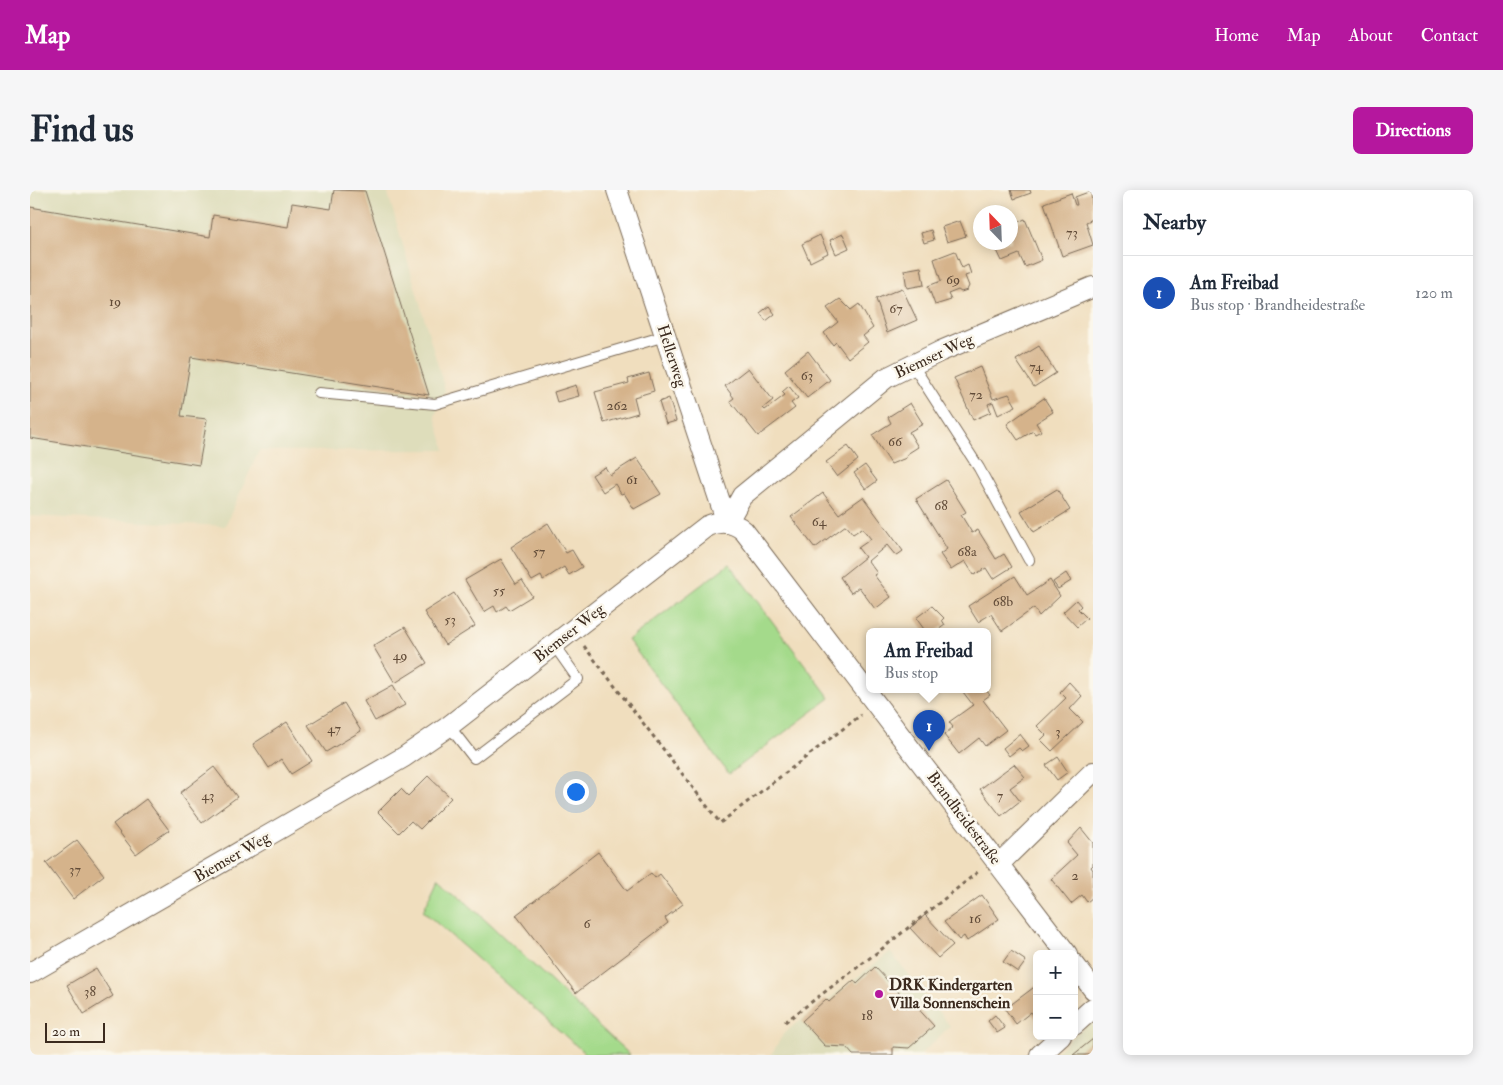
<!DOCTYPE html>
<meta charset="utf-8">
<style>
body{margin:0;font-family:"IM FELL Double Pica",serif;background:#f6f6f7;color:#1f2937}
.controls{position:absolute;right:15px;bottom:15px;display:grid;overflow:hidden;border-radius:8px;box-shadow:0 2px 12px #0003}
.controls button{width:45px;height:45px;display:grid;place-items:center;padding:0;border:0;border-bottom:1px solid #e0e1e3;background:#fff;color:#1f2937;font:25px sans-serif}
.compass{position:absolute;left:943px;top:15px;width:45px;height:45px;border-radius:50%;background:#fff;box-shadow:0 2px 12px #0003;rotate:337deg}
.scale{position:absolute;left:15px;bottom:12px;width:60px;box-sizing:border-box;padding-left:5px;border:2px solid #3b2a1e;border-top:0;font-size:14px;line-height:18px;white-space:nowrap;color:#3b2a1e;-webkit-text-stroke:4px #fbf7ec;paint-order:stroke}
.you{position:absolute;left:545px;top:601px;width:18px;height:18px;margin:-12px;border:4px solid #fff;border-radius:50%;background:#1a73e8;box-shadow:0 0 0 8px #1a73e833}
.badge{display:grid;place-items:center;width:32px;height:32px;border-radius:50%;background:#b5179e;color:#fff;font-size:16px;font-weight:700}
.pin{position:absolute;translate:-50% -41px;filter:drop-shadow(0 1px 2px #0008)}
.pin::after{content:'';position:absolute;top:26px;width:18px;height:15px;background:inherit;clip-path:polygon(0 0,100% 0,50% 100%)}
.popup{position:absolute;left:836px;top:438px;width:125px;height:65px;box-sizing:border-box;display:grid;place-content:center;border-radius:8px;background:#fff;filter:drop-shadow(0 1px 4px #0005);font-size:16px;white-space:nowrap;color:#747a83}
.popup b{font-size:19px;color:#1f2937}
.popup::after{content:'';position:absolute;left:50%;top:100%;margin-left:-10px;border:10px solid transparent;border-top-color:#fff}
.list{margin:0;padding:0;list-style:none}
h2{display:flex;justify-content:space-between;align-items:center;height:65px;margin:0;padding:0 20px;font-size:21px}
h2 small{font-size:16px;font-weight:400;color:#747a83}
.list li{display:grid;grid-template-columns:32px 1fr auto;gap:15px;align-items:center;box-sizing:border-box;height:75px;padding:0 20px;border-top:1px solid #e0e1e3}
.list b{display:block;font-size:19px;white-space:nowrap}
.list p{margin:0;font-size:16px;white-space:nowrap;color:#747a83}
.list em{font-size:16px;font-style:normal;color:#747a83}
.map{position:relative;flex:none;width:1063px;height:865px;overflow:hidden;border-radius:8px}
header{display:flex;align-items:center;gap:30px;box-sizing:border-box;height:70px;padding:0 25px;background:#b5179e;color:#fff}
header strong{font-size:24px}
nav{display:flex;gap:28px;margin-inline-start:auto;font-size:18px}
.intro{display:flex;align-items:center;justify-content:space-between;box-sizing:border-box;height:120px;padding:0 30px}
h1{margin:0;font-size:35px}
.button{padding:12px 22px;border-radius:8px;background:#b5179e;color:#fff;font-size:18px;font-weight:700}
main{display:flex;gap:30px;padding:0 30px}
aside{flex:1;background:#fff;border-radius:8px;box-shadow:0 2px 12px #0003}
.map>svg:first-child{display:block}
</style>
<header>
<strong>Map</strong>
<nav><a>Home</a><a>Map</a><a>About</a><a>Contact</a></nav>
</header>
<div class="intro"><h1>Find us</h1><a class="button">Directions</a></div>
<main>
<div class="map">
<svg width="1063" height="865" viewBox="0 0 1063 865">
<rect width="100%" height="100%" fill="#fbf7ec"/>
<filter id="ink" filterUnits="userSpaceOnUse"><feTurbulence type="fractalNoise" baseFrequency=".02" numOctaves="2"/><feDisplacementMap in="SourceGraphic" scale="10" xChannelSelector="R" yChannelSelector="G"/><feConvolveMatrix kernelMatrix="1 2 1 2 8 2 1 2 1" color-interpolation-filters="sRGB"/></filter>
<filter id="wash" filterUnits="userSpaceOnUse"><feTurbulence type="fractalNoise" baseFrequency=".0096" numOctaves="4" result="noise"/><feDisplacementMap in="SourceGraphic" scale="20" xChannelSelector="R" yChannelSelector="G"/><feGaussianBlur stdDeviation="1.12" result="paint"/><feColorMatrix in="noise" values="0 0 0 0 0 0 0 0 0 0 0 0 0 0 0 0 0 1.4 0 .05"/><feComposite in="paint" operator="in"/></filter>
<g filter="url(#wash)">
<rect width="100%" height="100%" fill="#f0debe"/>
<g fill="#deddbb">
<polygon points="0,0 357,0 415,200 405,226 415,260 229,261 195,336 0,326"/>
<polygon points="860,762 920,836 890,865 741,865 754,843"/>
<polygon points="1063,830 1063,865 1023,865 1044,846"/>
</g>
<g fill="#a4da8b" stroke="#708254">
<polygon points="699,374 800,508 699,584 598,450"/>
<polygon points="409,687 600,865 557,865 393,721"/>
</g>
<g id="blocks">
<g fill="#d5b38b">
<polygon points="304,0 335,1 399,205 161,167 151,226 177,229 169,275 0,248 0,17 180,47 183,25 258,37 262,13 301,19"/>
<polygon points="981,0 1000,0 1001,3 984,9"/>
<polygon points="1061,1 1063,29 1056,32 1063,55 1032,66 1014,13 1041,3 1045,15 1047,15 1045,7"/>
<polygon points="995,29 1012,70 995,77 989,64 972,71 964,54 981,52 981,35"/>
<polygon points="930,31 936,46 917,52 912,37"/>
<polygon points="901,40 904,50 894,53 891,43"/>
<polygon points="813,44 819,58 806,64 800,50"/>
<polygon points="790,45 798,63 780,72 772,54"/>
<polygon points="925,61 932,78 938,75 941,84 935,86 939,96 937,100 931,102 928,100 918,104 921,110 905,115 898,96 911,91 904,69"/>
<polygon points="891,77 894,95 877,98 874,80"/>
<polygon points="872,98 887,130 857,143 846,109"/>
<polygon points="810,109 821,120 829,114 843,138 833,146 838,152 818,168 806,152 803,155 794,143 808,132 797,118"/>
<polygon points="739,116 745,124 736,131 730,123"/>
<polygon points="1009,156 1026,183 1004,197 986,170"/>
<polygon points="778,161 800,190 777,208 755,180"/>
<polygon points="950,177 963,209 979,204 986,216 968,225 963,212 958,214 961,222 943,230 924,188"/>
<polygon points="718,178 743,210 733,218 735,220 755,205 752,202 759,196 768,208 761,213 765,218 728,246 700,211 704,208 695,196"/>
<polygon points="619,183 624,201 604,207 608,223 574,233 565,202 599,193 598,189"/>
<polygon points="546,195 549,206 527,212 524,202"/>
<polygon points="639,208 646,231 636,234 629,212"/>
<polygon points="1014,208 1023,222 1006,233 1011,241 1005,244 1003,241 988,250 977,234"/>
<polygon points="880,213 893,234 879,242 888,257 877,264 876,268 861,274 842,245 861,233 858,227"/>
<polygon points="818,256 828,270 807,287 796,272"/>
<polygon points="607,268 631,304 604,319 594,303 591,304 585,294 573,302 562,285 575,277 580,285"/>
<polygon points="835,275 847,291 836,299 824,283"/>
<polygon points="916,290 936,322 931,325 942,343 948,340 966,369 974,364 982,377 963,389 956,378 944,385 935,371 921,380 910,364 917,359 886,309"/>
<polygon points="1027,299 1040,320 1004,342 991,321"/>
<polygon points="793,303 809,324 833,307 873,361 866,366 857,355 838,371 847,383 844,385 861,407 845,419 829,397 821,403 810,387 835,367 828,358 841,349 832,338 823,344 816,335 785,358 761,327"/>
<polygon points="518,333 536,363 542,360 552,377 539,385 534,377 513,390 511,386 502,391 481,357"/>
<polygon points="471,369 486,394 492,390 502,406 479,420 476,416 467,422 464,416 454,422 435,390"/>
<polygon points="1036,383 1041,391 1028,399 1023,392"/>
<polygon points="985,386 997,405 1020,390 1030,406 1009,426 1004,418 972,441 961,424 948,432 938,416"/>
<polygon points="424,403 445,436 415,455 394,422"/>
<polygon points="1046,410 1051,416 1048,419 1057,428 1047,437 1033,422"/>
<polygon points="902,416 914,428 912,430 915,435 905,442 896,442 886,428"/>
<polygon points="375,437 397,473 365,493 343,456"/>
<polygon points="1039,492 1052,506 1040,519 1053,532 1022,561 1011,550 1016,545 1007,536 1036,508 1030,502"/>
<polygon points="363,495 375,515 345,531 334,511"/>
<polygon points="935,500 956,500 960,505 953,510 976,540 955,556 949,548 929,564 914,545 923,537 919,532 943,515 933,502"/>
<polygon points="314,513 331,541 296,562 278,535"/>
<polygon points="257,532 282,571 261,584 251,569 239,578 223,554"/>
<polygon points="990,544 999,556 992,561 989,558 979,566 973,558"/>
<polygon points="1028,567 1038,582 1027,590 1016,575"/>
<polygon points="984,574 995,587 980,598 990,611 971,626 950,599"/>
<polygon points="184,577 207,607 172,633 150,603"/>
<polygon points="398,586 421,608 390,639 381,631 369,643 348,622 371,599 378,606"/>
<polygon points="116,609 139,640 106,664 83,634"/>
<polygon points="1051,638 1063,653 1063,675 1061,677 1063,680 1063,707 1057,712 1052,705 1041,714 1021,689 1047,665 1037,653"/>
<polygon points="47,650 74,685 43,709 16,673"/>
<polygon points="568,662 597,701 621,683 625,688 630,684 653,714 635,728 638,733 546,803 486,725"/>
<polygon points="952,705 969,729 937,751 934,746 929,750 914,732"/>
<polygon points="895,725 923,755 908,768 880,738"/>
<polygon points="981,761 996,771 988,782 973,772"/>
<polygon points="845,777 871,805 868,808 877,818 883,813 904,836 879,858 863,857 863,865 823,865 816,857 795,856 772,831 796,809 799,812 824,790 827,794"/>
<polygon points="66,778 83,806 54,824 37,795"/>
<polygon points="1007,795 1007,830 1001,822 986,834 975,819"/>
<polygon points="965,825 975,838 967,843 958,831"/>
<polygon points="1063,849 1063,865 1043,865"/>
</g>
</g>
</g>
<g filter="url(#ink)">
<use href="#blocks" fill-opacity="0" stroke="#7a6956" stroke-width="1"/>
<g fill="none" stroke-linecap="round" stroke-linejoin="round">
<defs>
<g id="service">
<polyline points="882,174 949,278 999,370"/>
<polyline points="289,203 405,214 635,146"/>
<polyline points="419,536 444,568 548,489 524,455"/>
</g>
<g id="minor">
<polyline points="587,0 697,333"/>
<polyline points="697,333 712,306 856,188 911,161 1063,97"/>
<polyline points="969,674 1063,582"/>
<polyline points="1044,774 1063,799"/>
<path d="M0,783L374,567L419,536L677,336C690,331 703,331 714,341L1037,764"/>
<polyline points="1044,835 1063,818"/>
<polyline points="1010,865 1031,846"/>
</g>
</defs>
<use href="#service" stroke="#7a6956" stroke-width="12"/>
<use href="#minor" stroke="#7a6956" stroke-width="22"/>
<g stroke="#7a6956" stroke-width="3" stroke-dasharray="4 4" stroke-linecap="butt">
<polyline points="554,456 690,633 831,525"/>
<polyline points="755,832 853,758 949,681"/>
</g>
<use href="#service" stroke="#fff" stroke-width="10"/>
<use href="#minor" stroke="#fff" stroke-width="20"/>
</g>
</g>
<circle fill="#b5179e" stroke="#fbf7ec" stroke-width="2" cx="849" cy="804" r="5"/>
<g text-anchor="middle" dominant-baseline="central" stroke-width="5" stroke-linejoin="round" paint-order="stroke">
<g font-size="14" fill="#624c39">
<text x="1042" y="42">73</text>
<text x="923" y="89">69</text>
<text x="85" y="111">19</text>
<text x="866" y="118">67</text>
<text x="1006" y="176">74</text>
<text x="777" y="185">63</text>
<text x="946" y="204">72</text>
<text x="587" y="215">262</text>
<text x="865" y="251">66</text>
<text x="602" y="289">61</text>
<text x="911" y="315">68</text>
<text x="789" y="331">64</text>
<text x="509" y="361">57</text>
<text x="937" y="361">68a</text>
<text x="469" y="400">55</text>
<text x="973" y="411">68b</text>
<text x="420" y="429">53</text>
<text x="370" y="465">49</text>
<text x="304" y="538">47</text>
<text x="1028" y="541">3</text>
<text x="178" y="605">43</text>
<text x="970" y="605">7</text>
<text x="45" y="679">37</text>
<text x="1045" y="685">2</text>
<text x="945" y="728">16</text>
<text x="557" y="733">6</text>
<text x="60" y="801">38</text>
<text x="837" y="825">18</text>
</g>
<g font-size="16" fill="#3b2a1e" stroke="#fbf7ec">
<text transform="translate(642 166) rotate(72)">Hellerweg</text>
<text transform="translate(904 166) rotate(-25)">Biemser Weg</text>
<text transform="translate(539 443) rotate(-38)">Biemser Weg</text>
<text transform="translate(934 628) rotate(53)">Brandheidestraße</text>
<text transform="translate(202 667) rotate(-30)">Biemser Weg</text>
</g>
<g font-size="16" font-weight="bold" fill="#3b2a1e" stroke="#fbf7ec" text-anchor="start">
<text x="859" y="795">DRK Kindergarten<tspan x="859" dy="18">Villa Sonnenschein</tspan></text>
</g>
</g>
</svg>
<div class="controls">
<button>+</button>
<button>−</button>
</div>
<svg class="compass" viewBox="-18 -18 36 36"><path d="M0-13l5 13h-10z" fill="#e53935"/><path d="M0 13l5-13h-10z" fill="#747a83"/></svg>
<div class="scale">20 m</div>
<div class="you"></div>
<div class="pin badge" style="left:899px;top:561px;background:#1a4fb4">1</div>
<div class="popup"><b>Am Freibad</b>Bus stop</div>
</div>
<aside>
<h2>Nearby<small></small></h2>
<ul class="list">
<li><span class="badge" style="background:#1a4fb4">1</span><div><b>Am Freibad</b><p>Bus stop · Brandheidestraße</p></div><em>120 m</em></li>
</ul>
</aside>
</main>
